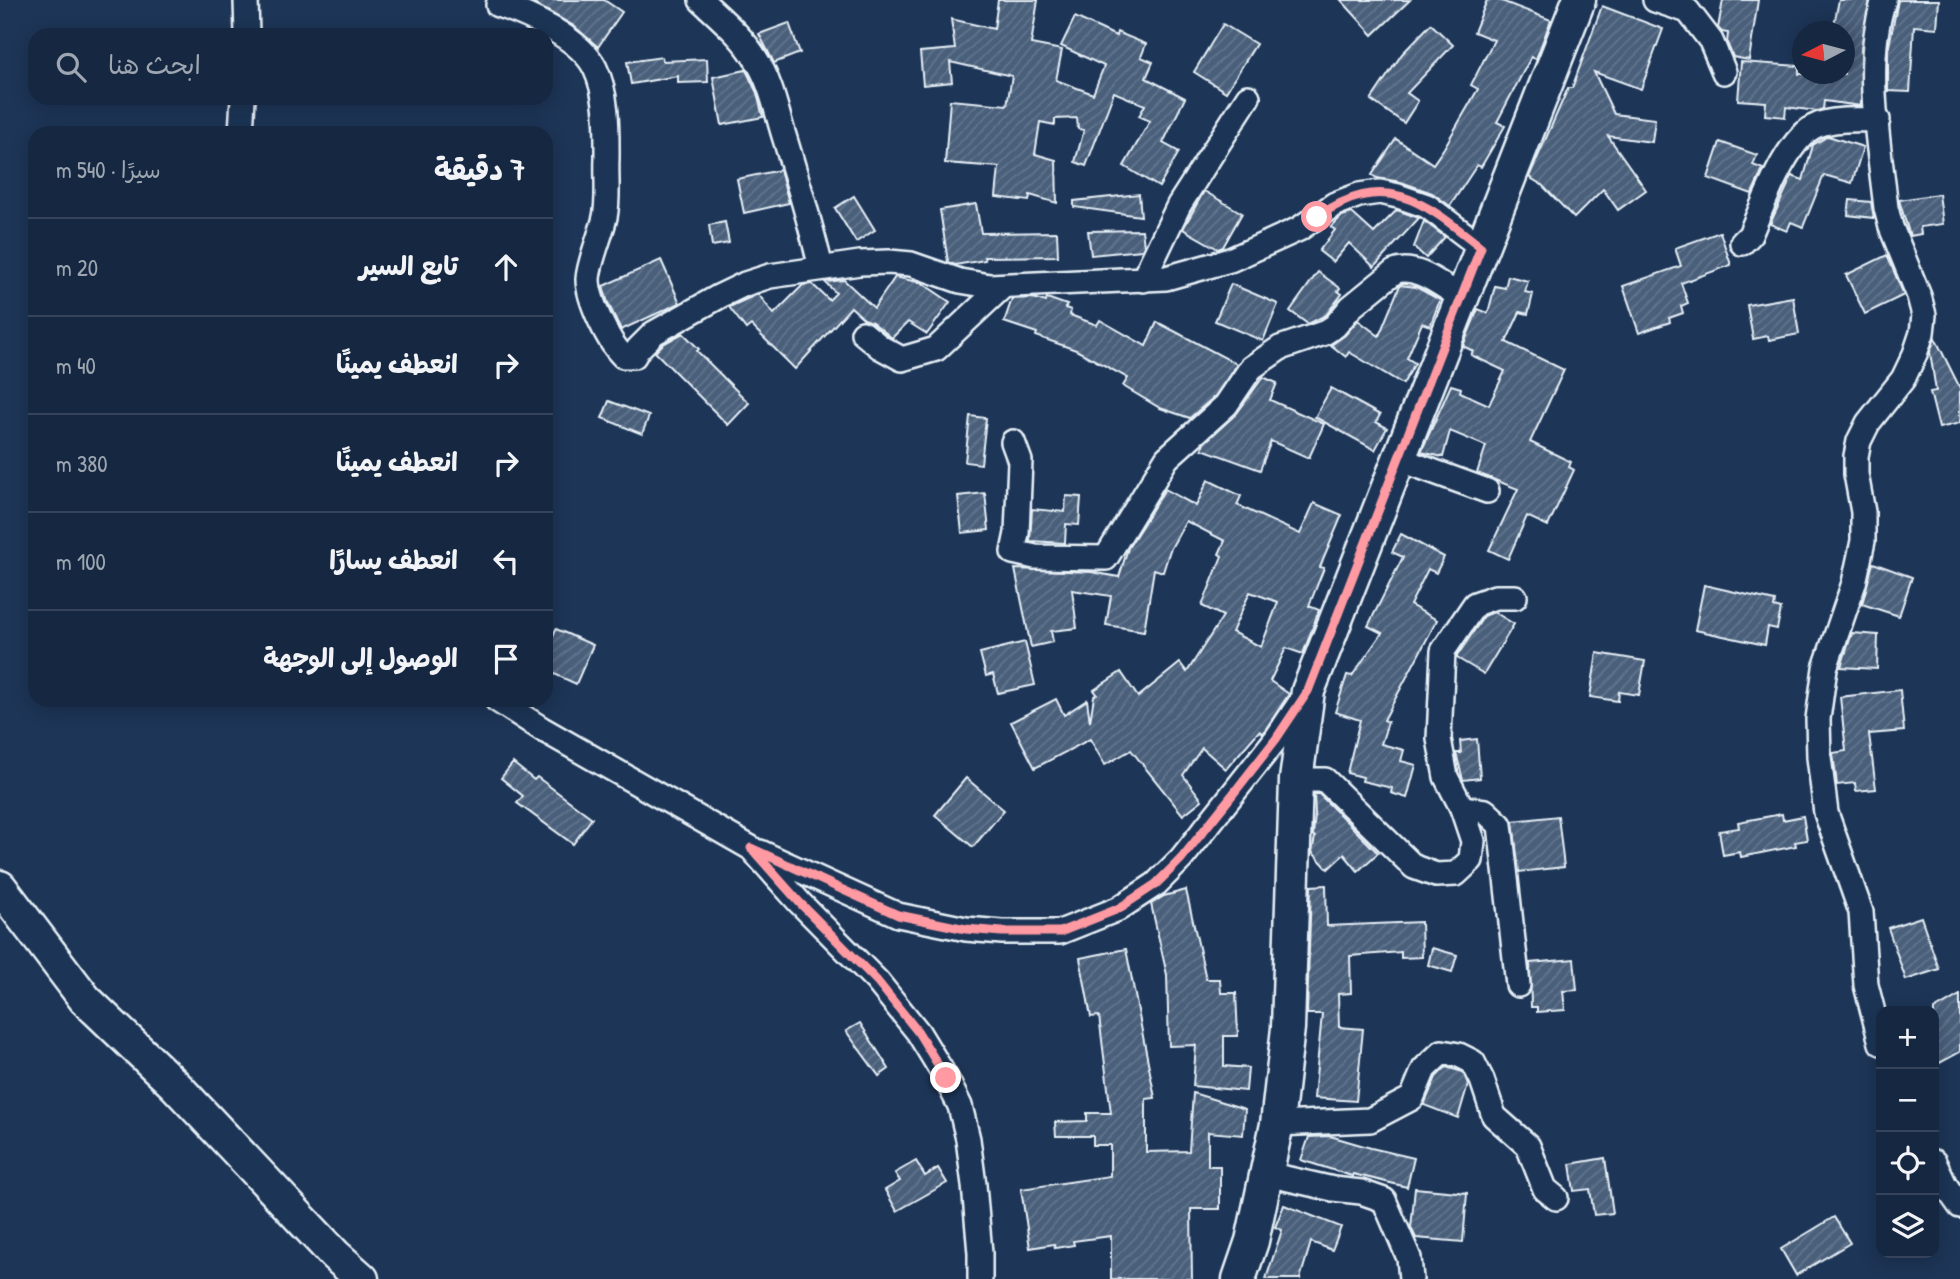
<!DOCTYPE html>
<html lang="ar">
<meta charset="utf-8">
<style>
body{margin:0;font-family:"Patrick Hand","Playpen Sans Arabic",sans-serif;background:#1f3048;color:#f1f3f6;direction:rtl}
.controls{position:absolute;right:21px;bottom:21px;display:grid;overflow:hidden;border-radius:14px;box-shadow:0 4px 18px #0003}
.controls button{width:63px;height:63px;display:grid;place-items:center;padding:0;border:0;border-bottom:2px solid #35445a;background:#162841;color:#f1f3f6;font:35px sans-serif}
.compass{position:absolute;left:1792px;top:21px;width:63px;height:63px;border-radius:50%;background:#162841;box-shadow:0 4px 18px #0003;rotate:264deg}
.stop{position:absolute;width:21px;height:21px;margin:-16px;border:5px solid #ff9aa2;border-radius:50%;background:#fff}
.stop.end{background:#ff9aa2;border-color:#fff;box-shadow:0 2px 7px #0008}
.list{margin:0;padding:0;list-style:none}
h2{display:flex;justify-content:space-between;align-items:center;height:91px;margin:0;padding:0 28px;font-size:30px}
h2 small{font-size:23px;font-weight:400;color:#9ea6b1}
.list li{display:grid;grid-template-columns:46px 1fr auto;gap:21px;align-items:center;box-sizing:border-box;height:98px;padding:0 28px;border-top:2px solid #35445a}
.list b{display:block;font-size:26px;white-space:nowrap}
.list em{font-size:23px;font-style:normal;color:#9ea6b1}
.icon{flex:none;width:38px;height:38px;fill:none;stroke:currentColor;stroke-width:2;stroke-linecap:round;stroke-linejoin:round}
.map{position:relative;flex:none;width:1960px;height:1279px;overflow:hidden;direction:ltr}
.search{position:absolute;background:#162841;box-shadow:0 4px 18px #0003;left:28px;top:28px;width:525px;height:77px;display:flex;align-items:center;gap:18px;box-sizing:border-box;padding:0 24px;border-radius:21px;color:#9ea6b1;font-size:26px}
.panel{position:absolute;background:#162841;box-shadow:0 4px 18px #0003;left:28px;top:126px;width:525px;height:581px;border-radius:21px;direction:rtl}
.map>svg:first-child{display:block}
</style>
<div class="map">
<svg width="1960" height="1279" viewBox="0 0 1960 1279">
<defs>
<pattern id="building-hatch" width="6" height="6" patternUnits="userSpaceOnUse" patternTransform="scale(1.75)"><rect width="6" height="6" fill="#495e7a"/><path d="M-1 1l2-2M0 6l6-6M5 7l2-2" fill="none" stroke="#63768e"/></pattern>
</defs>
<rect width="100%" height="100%" fill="#1d3557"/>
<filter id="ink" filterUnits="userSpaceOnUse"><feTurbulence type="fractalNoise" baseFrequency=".0143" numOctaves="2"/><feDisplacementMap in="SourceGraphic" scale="14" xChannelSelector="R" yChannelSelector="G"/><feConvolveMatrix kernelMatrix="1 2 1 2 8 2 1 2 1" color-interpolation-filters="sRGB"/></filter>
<g filter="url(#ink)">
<g fill="url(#building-hatch)" stroke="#e8f1f8" stroke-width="2" fill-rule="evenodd">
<polygon points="528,0 604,0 622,12 598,47 574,26"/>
<polygon points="998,0 1038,0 1031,44 1062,50 1056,80 1093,94 1104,66 1061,46 1075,17 1116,36 1117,32 1146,44 1141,57 1153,62 1146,78 1185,98 1163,143 1179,152 1159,187 1124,166 1150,121 1139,116 1145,105 1114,92 1086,166 1075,162 1084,130 1078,129 1077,118 1055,119 1055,125 1040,122 1035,154 1056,160 1057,203 1030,195 1029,201 996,197 999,167 945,163 950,100 1007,105 1012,76 950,62 952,82 923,85 920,52 955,49 951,19 994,29"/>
<polygon points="1341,0 1410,0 1373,35"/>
<polygon points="1487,0 1499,0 1551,20 1536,59 1531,57 1497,122 1505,126 1481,167 1477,165 1450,206 1432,193 1401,182 1377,178 1372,175 1396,139 1433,164 1444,148 1478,89 1471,85 1494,40 1474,32"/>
<polygon points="1723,0 1758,0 1749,60 1733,57 1727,43 1728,33 1722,32 1718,28"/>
<polygon points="1839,0 1870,0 1861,48 1861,106 1824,101 1823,109 1817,111 1786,107 1785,117 1765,115 1766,102 1738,100 1741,62 1799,66 1799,74 1844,74 1844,31 1833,29"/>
<polygon points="1898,0 1939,0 1937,28 1914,26 1910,92 1888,91 1888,51"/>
<polygon points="1602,6 1663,29 1641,89 1594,72 1614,114 1655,119 1652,142 1608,136 1646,190 1618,210 1603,189 1574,218 1542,185 1529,177 1568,88 1572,88"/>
<polygon points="789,23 800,53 774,63 759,34"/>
<polygon points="1223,24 1256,44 1226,92 1194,72"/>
<polygon points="1431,24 1453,45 1407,93 1418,101 1404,123 1371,100 1402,54"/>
<polygon points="662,57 663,61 707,59 708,82 678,83 678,76 631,84 627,62"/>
<polygon points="746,70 757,93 763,117 722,125 713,77"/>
<polygon points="1828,136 1863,147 1852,183 1824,175 1803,227 1791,222 1787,231 1770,224 1792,176 1803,180 1813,145"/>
<polygon points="1720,142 1757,155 1753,165 1763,169 1752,194 1708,178"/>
<polygon points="780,170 789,203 744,213 737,179"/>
<polygon points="1204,191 1242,213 1223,247 1218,249 1183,229"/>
<polygon points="1139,194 1141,216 1074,207 1074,201"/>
<polygon points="1939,194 1943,224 1920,227 1921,234 1910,236 1899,200"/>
<polygon points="854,196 875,230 856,242 835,208"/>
<polygon points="1850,200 1871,202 1874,218 1848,215"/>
<polygon points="976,204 981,233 1057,232 1058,256 984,257 985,260 955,265 948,262 940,210"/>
<polygon points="1397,210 1419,218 1374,267 1349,243 1333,262 1319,251 1335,230 1331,227 1342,216 1352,213 1374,233"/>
<polygon points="1424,221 1445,237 1426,258 1414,247"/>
<polygon points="725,222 729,243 712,246 709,225"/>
<polygon points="1142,230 1144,246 1142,250 1091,255 1088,231"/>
<polygon points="1720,232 1731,265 1681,283 1688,303 1681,306 1683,313 1669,318 1670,322 1639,333 1623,286 1681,266 1675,248"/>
<polygon points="1887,255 1904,295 1865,314 1846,275"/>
<polygon points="661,260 680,303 621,330 608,303 603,286"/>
<polygon points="1318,272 1340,288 1338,291 1342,294 1326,315 1308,324 1290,311"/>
<polygon points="1508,276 1528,281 1525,292 1533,294 1528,314 1520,312 1506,342 1564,370 1530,442 1571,462 1569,467 1574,470 1548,526 1527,516 1508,559 1489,550 1518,489 1477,473 1486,446 1450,431 1443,457 1421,452 1451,385 1461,388 1460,392 1489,405 1505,371 1471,355 1473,351 1463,346 1478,309 1488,313 1495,286 1505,288"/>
<polygon points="895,277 922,283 950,302 927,334 908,322 892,338 872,322 864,319 851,307 795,369 751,325 746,329 729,307 758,294 774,314 803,285 812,284 829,300 836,293 825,282 844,280 874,308"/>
<polygon points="1231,284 1278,304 1263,341 1215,321"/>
<polygon points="1400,285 1416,287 1440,300 1430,326 1422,323 1407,358 1415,363 1403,384 1349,352 1346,357 1331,345 1345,335 1358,320 1379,336"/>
<polygon points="1793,297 1799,334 1769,340 1768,336 1753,339 1747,305"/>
<polygon points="1033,298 1046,302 1047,298 1067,305 1065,308 1071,310 1070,315 1097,325 1100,320 1146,346 1157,322 1237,364 1215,396 1190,418 1160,408 1123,386 1128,378 1076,350 1036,336 1037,333 1004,322 1012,299"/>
<polygon points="683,333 699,349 697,351 749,403 728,425 655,352 663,344"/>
<polygon points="1935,338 1960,388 1960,423 1939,428 1930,392 1936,391 1930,352"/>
<polygon points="1263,377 1277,383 1270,400 1324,424 1309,458 1271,441 1260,470 1202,449 1204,443 1237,413"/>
<polygon points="1331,388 1380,415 1376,422 1387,428 1375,450 1315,417"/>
<polygon points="609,401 649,416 642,434 602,418"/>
<polygon points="970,416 986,418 981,464 965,462"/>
<path d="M1208,480L1241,496L1237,505L1300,534L1314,503L1342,515L1320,567L1324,568L1309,606L1319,610L1303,654L1286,648L1270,681L1289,694L1263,733L1259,731L1226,769L1202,748L1183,775L1202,800L1183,815L1131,750L1105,765L1090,739L1035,768L1011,722L1056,699L1064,715L1087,700L1090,722L1094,696L1097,694L1094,690L1121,672L1138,697L1180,663L1187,672L1223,616L1202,606L1222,556L1219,554L1225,541L1186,521L1170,550L1163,572L1154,569L1144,631L1106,625L1111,596L1072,590L1077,628L1051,631L1053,642L1031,647L1015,569L1091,572L1119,577L1128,548L1165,489L1196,506ZM1250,592L1278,602L1261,647L1232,632Z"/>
<polygon points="985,493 989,530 962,533 958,496"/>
<polygon points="1066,496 1081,497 1079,525 1066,524 1065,543 1030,541 1032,509 1065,512"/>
<polygon points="1401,534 1444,557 1436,573 1428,569 1410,605 1437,620 1384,720 1388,722 1381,744 1404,750 1401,761 1416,765 1407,798 1391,793 1392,788 1362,781 1363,777 1347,773 1360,720 1335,712 1347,675 1352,676 1382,633 1368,626 1403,557 1392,552"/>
<polygon points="1873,563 1912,577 1899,616 1862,604"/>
<polygon points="1704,585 1775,601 1774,607 1781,609 1777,629 1768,627 1765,645 1695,630"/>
<polygon points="1494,612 1514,624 1484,674 1457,658 1457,656 1484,616"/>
<polygon points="556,629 593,645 576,684 546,670 546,651"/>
<polygon points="1852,633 1878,635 1877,669 1841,667"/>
<polygon points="1025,642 1035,685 998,693 993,674 986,676 980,653"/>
<polygon points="1597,653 1645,661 1639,695 1619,692 1618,701 1590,697"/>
<polygon points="1900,690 1904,731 1869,734 1876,789 1856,791 1855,783 1837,785 1833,753 1846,751 1840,697"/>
<polygon points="1477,739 1480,778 1463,780 1456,753 1461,753 1460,741"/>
<polygon points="513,763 534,780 537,777 592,818 573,844 517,803 523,796 501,778"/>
<polygon points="966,778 1004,810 973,847 935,815"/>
<polygon points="1314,794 1319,794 1378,853 1358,871 1344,854 1328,869 1312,852 1315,837 1313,835 1315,814"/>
<polygon points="1782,814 1783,820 1803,816 1807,840 1795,842 1796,846 1741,857 1740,852 1723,855 1719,831 1739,828 1738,822"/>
<polygon points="1558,816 1564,867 1519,872 1513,821"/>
<polygon points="1326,885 1327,926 1421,922 1422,957 1401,958 1401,952 1350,956 1351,993 1338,994 1339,1027 1363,1029 1356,1101 1314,1098 1322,1014 1307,1014 1311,886"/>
<polygon points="1186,890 1206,979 1220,979 1221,993 1236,993 1238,1036 1224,1036 1224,1066 1248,1068 1246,1091 1193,1086 1196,1045 1169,1046 1167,975 1151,904 1164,896"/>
<polygon points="1921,917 1939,969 1906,980 1888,928"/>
<polygon points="1432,948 1457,955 1452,972 1428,965"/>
<polygon points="1126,949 1155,1098 1146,1099 1146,1152 1189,1151 1193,1093 1245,1109 1243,1135 1208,1132 1208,1166 1220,1166 1220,1209 1191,1209 1192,1279 1111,1279 1111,1236 1073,1241 1074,1245 1055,1248 1054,1244 1030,1248 1021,1189 1110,1176 1110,1145 1093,1145 1093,1136 1056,1136 1055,1122 1087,1121 1087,1113 1111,1113 1099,1016 1091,1017 1080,958"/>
<polygon points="1574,959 1577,990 1563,991 1565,1010 1537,1012 1537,1007 1531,1007 1530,963"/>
<polygon points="1960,995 1960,1052 1934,1066 1934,1010"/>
<polygon points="860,1023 889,1069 879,1076 846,1031"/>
<polygon points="1446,1067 1463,1072 1468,1084 1458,1118 1424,1105 1436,1077"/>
<polygon points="1330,1136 1371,1148 1414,1158 1407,1187 1353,1174 1352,1176 1301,1160 1309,1137"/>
<polygon points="1605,1158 1613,1213 1594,1215 1590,1189 1574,1191 1570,1164"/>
<polygon points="916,1161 925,1176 938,1168 947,1183 897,1211 885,1190 900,1181 895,1173"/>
<polygon points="1415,1188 1467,1193 1463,1242 1416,1238 1411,1228"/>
<polygon points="1284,1205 1341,1227 1332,1250 1311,1242 1300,1279 1266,1279 1282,1230 1275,1227"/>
<polygon points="1834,1217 1850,1243 1796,1275 1781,1249"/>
</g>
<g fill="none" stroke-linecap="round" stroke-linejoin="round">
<defs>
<g id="street">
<polyline points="246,0 247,35"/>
<path d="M701,0C720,18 742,36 756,59C772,84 776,111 785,139C798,182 811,225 821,268"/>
<polyline points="1655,0 1688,11 1711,41 1724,72"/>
<path d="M498,5C528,14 581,39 595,68C608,95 607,129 607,158C606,177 609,198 605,217C601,235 589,262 588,279C588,299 608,342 623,356H634L638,349L654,333L720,296L745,284L770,276L860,263L889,262L911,264L960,281L990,286L1166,278L1230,260L1299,229L1335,204L1359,195L1380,192L1398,196L1427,206L1481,247"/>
<polyline points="241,133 243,98"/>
<path d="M1742,243L1750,235C1763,205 1787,136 1818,125C1835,118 1859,120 1878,120"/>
<polyline points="1143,280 1179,205 1248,97"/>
<polyline points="863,333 880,347 902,359 936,349 1003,286"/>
<path d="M1013,442L1020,461L1017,533L1013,552L1035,557L1106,558L1167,458L1226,405L1251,368L1280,348L1324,333L1335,326L1351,307L1394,272C1417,263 1443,287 1463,298"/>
<polyline points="1399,459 1487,491"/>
<polyline points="497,700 542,729 751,848 800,903 877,981 918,1032 946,1078 960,1106 968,1139 974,1185 980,1253 980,1279"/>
<polyline points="1296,780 1325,780 1414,867 1436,875 1456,874 1471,860 1473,841 1462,808 1446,777 1439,739 1443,651 1475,604 1495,597 1515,597"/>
<polyline points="1462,808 1485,811 1500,825 1518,985"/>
<polyline points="760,852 898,915 966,929 1002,932 1060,932 1118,909 1156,884 1181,859 1276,739 1304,697"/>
<path d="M1881,1043L1866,985L1861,912L1826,813L1819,757L1818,719L1825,668L1854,583L1863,541V512L1856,474V456L1859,441L1868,423L1903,379L1915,354L1922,333L1924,315L1919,296L1891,227L1886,208C1879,144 1863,62 1884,0"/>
<polyline points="1277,1124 1370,1120 1412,1098 1424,1069 1442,1052 1459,1055 1473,1062 1482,1080 1494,1116 1528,1146 1545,1189 1556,1198"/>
<polyline points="1934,1162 1945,1185 1960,1206"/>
<polyline points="1267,1174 1333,1189 1361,1192 1384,1200 1409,1258 1411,1279"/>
</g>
<g id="secondary">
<polyline points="0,887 85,999 175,1085 335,1255 362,1279"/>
<polyline points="1239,1279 1252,1241 1277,1124 1288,1028 1296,780 1308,691 1579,0"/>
</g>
</defs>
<use href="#street" stroke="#e8f1f8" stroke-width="28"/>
<use href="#secondary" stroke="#e8f1f8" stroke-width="37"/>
<use href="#street" stroke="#1d3557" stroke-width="23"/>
<use href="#secondary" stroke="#1d3557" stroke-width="32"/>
</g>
</g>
<g fill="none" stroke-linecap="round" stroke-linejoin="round" filter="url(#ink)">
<path stroke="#ff9aa2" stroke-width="9" d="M946,1078L918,1032L877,981L800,903L751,848L898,915L966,929L1002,932H1060L1118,909L1156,884L1181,859L1233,794L1276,739L1308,691L1481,247C1424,202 1386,169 1317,217"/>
</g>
</svg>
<div class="controls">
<button>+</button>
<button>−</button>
<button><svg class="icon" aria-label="locate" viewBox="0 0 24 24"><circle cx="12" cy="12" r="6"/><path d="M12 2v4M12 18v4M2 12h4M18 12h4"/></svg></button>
<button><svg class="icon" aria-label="layers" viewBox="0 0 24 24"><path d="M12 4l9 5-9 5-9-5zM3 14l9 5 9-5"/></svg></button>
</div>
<svg class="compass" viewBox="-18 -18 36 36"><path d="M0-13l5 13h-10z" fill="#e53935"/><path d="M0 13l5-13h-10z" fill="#9ea6b1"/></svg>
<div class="stop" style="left:1317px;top:217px"></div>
<div class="stop end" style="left:946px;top:1078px"></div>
<div class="search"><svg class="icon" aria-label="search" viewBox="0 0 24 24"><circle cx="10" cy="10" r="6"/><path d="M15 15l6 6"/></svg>ابحث هنا</div>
<section class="panel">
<h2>7 دقيقة<small>سيرًا · 540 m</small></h2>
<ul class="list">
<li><svg class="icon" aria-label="ahead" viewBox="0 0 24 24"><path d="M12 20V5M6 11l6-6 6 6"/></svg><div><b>تابع السير</b></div><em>20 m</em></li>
<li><svg class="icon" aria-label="right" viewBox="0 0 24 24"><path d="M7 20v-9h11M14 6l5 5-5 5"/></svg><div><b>انعطف يمينًا</b></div><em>40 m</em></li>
<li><svg class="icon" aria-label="right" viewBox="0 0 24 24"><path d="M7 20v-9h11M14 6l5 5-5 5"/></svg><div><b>انعطف يمينًا</b></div><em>380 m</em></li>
<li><svg class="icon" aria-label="left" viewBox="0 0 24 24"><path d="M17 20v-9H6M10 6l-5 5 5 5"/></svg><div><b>انعطف يسارًا</b></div><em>100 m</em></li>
<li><svg class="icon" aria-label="arrive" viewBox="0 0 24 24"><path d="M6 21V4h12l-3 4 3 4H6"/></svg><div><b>الوصول إلى الوجهة</b></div></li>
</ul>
</section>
</div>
